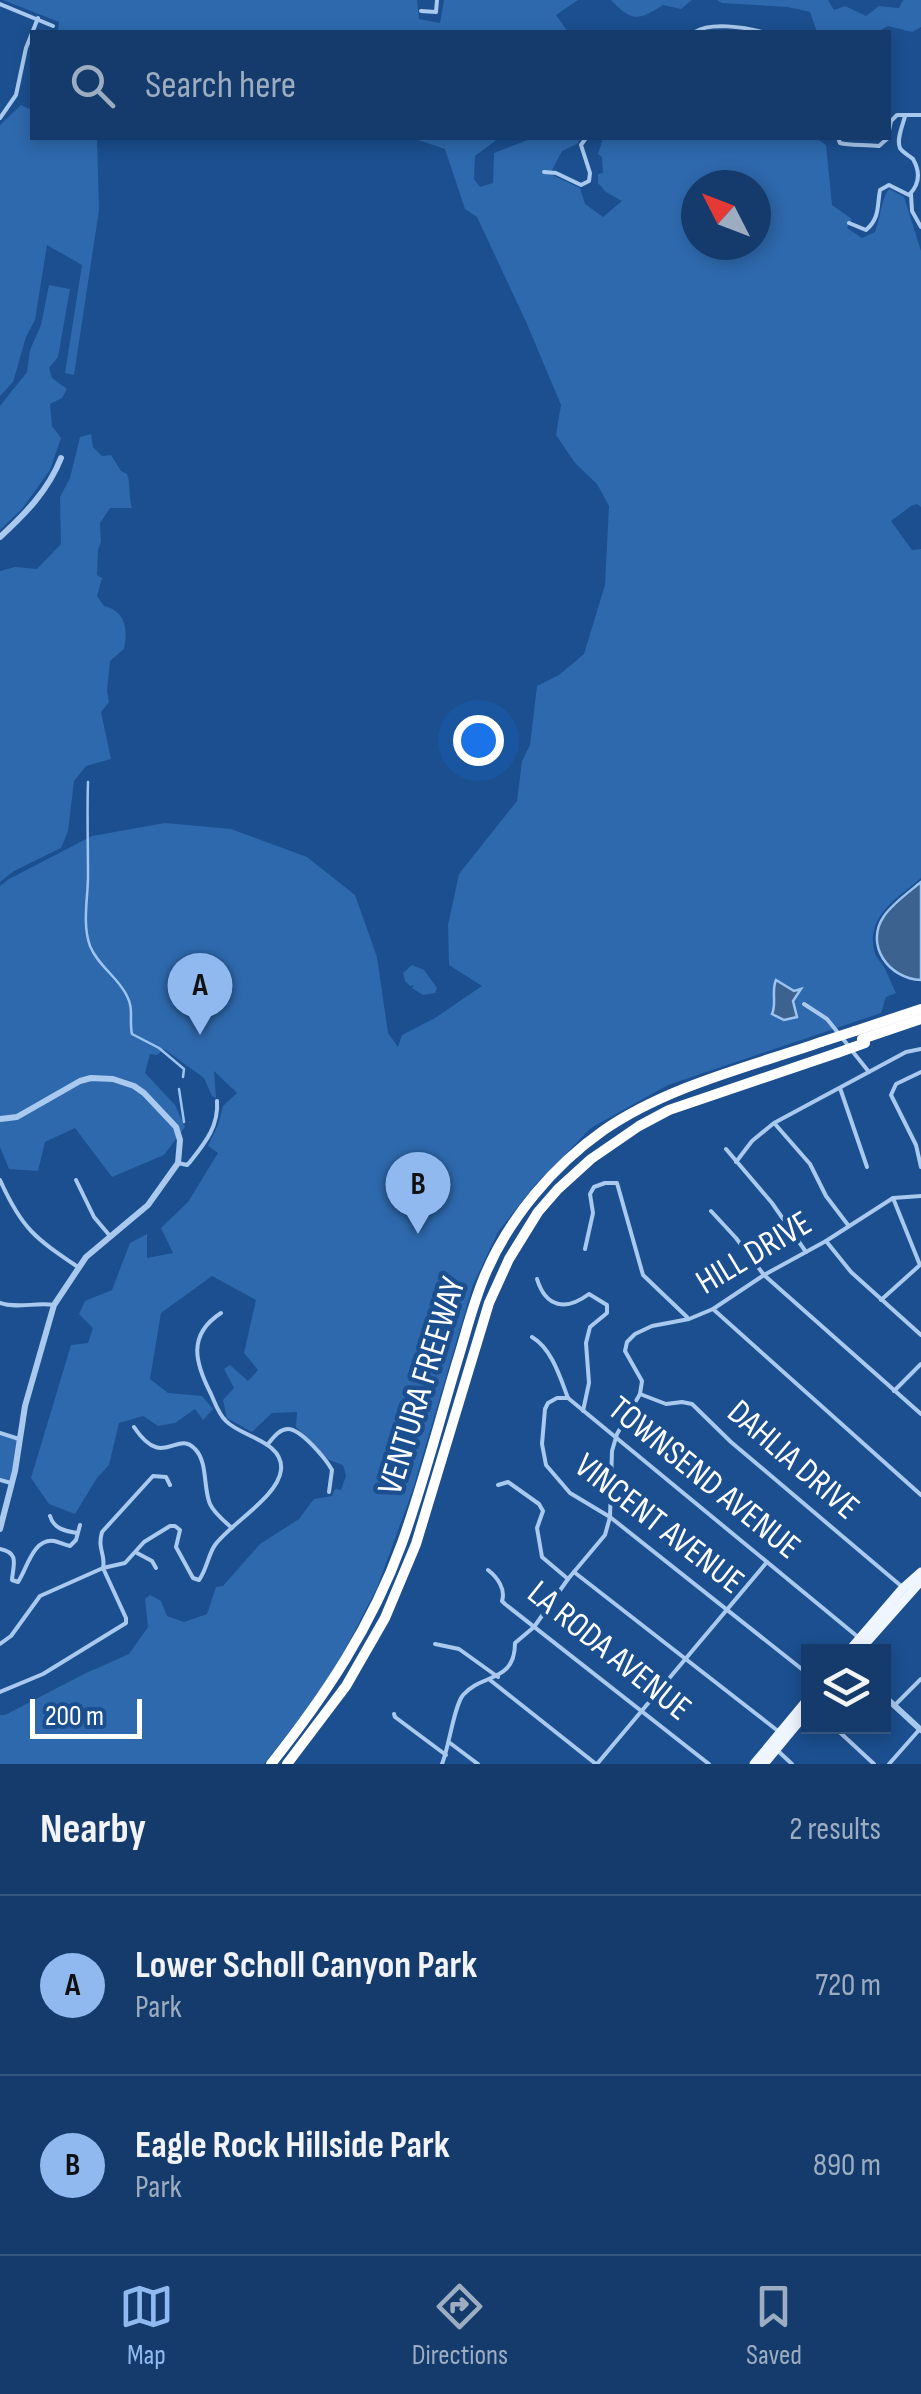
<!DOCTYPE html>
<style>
body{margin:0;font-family:"Sofia Sans Condensed",sans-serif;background:#1d4271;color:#f1f3f6}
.controls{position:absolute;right:30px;bottom:30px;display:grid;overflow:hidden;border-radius:0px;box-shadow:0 5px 15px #0003}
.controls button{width:90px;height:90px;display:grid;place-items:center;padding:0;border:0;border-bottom:2px solid #33557e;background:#143b6b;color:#f1f3f6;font:50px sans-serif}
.compass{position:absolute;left:681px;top:170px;width:90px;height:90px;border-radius:50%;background:#143b6b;box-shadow:0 5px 15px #0003;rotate:312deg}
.scale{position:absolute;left:30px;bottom:25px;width:112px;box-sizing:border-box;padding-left:10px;border:5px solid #fff;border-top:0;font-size:28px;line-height:35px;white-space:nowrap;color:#fff;-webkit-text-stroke:8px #1b4f8f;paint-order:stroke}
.you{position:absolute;left:478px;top:740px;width:35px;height:35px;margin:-25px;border:8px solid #fff;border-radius:50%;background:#1a73e8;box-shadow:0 0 0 15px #1a73e833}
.badge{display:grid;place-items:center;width:65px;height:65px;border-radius:50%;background:#90b9f0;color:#111;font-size:32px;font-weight:700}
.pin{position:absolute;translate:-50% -82px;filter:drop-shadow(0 2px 5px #0008)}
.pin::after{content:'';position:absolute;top:52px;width:35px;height:30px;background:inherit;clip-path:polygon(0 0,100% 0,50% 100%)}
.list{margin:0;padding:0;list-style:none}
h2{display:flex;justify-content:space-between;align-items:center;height:130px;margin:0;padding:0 40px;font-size:42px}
h2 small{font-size:32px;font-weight:400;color:#9dadc1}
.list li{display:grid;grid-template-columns:65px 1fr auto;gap:30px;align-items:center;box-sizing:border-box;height:180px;padding:0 40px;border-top:2px solid #33557e}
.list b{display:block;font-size:38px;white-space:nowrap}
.list p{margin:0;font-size:32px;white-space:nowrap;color:#9dadc1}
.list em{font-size:32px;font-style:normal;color:#9dadc1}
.icon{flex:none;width:55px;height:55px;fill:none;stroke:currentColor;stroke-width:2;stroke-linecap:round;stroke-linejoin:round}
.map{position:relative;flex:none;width:921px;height:1764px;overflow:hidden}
.search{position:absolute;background:#143b6b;box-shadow:0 5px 15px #0003;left:30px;right:30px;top:30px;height:110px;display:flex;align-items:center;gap:25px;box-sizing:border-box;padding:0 35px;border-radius:0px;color:#9dadc1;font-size:38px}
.sheet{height:490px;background:#143b6b}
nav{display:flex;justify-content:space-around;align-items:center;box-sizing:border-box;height:140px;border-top:2px solid #33557e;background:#143b6b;font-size:28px;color:#9dadc1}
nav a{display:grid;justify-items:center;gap:5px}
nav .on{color:#90b9f0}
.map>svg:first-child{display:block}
</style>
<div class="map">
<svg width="921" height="1764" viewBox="0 0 921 1764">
<rect width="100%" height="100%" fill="#1b4f8f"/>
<g fill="#2e69ad" fill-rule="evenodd">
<polygon points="3,0 417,0 419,19 440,23 444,0 578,0 556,15 568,32 58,32 59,22"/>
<path d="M611,0H692L681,9L663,5C638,21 632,22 611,0Z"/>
<polygon points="717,0 828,0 834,10 845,6 866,16 879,6 899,8 903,0 921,0 921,27 912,32 888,26 877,32 817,32 810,12 788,7 722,3"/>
<polygon points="21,105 32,110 32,138 97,138 99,210 74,375 65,373 82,265 47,245 35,320 26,337 13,382 0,396 0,125"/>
<path d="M412,138H499L475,156L474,179L480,187L493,183L494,153L533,138H582L577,144L562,151L550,174L580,188L585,204L603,217L622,201L606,192L598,183V174L603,173L602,157L598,154L603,138L639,140L641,138H816L826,145L832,205L852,219L847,228L862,238L875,232C880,219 882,197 889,189L904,197L921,251V507L917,504L911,506L891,521L912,550L921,549V878C899,897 866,916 874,950C876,959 883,963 886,971C890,979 892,985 896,993L886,997L881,1013L668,1085L591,1128L535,1185L498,1232L473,1285L412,1492L377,1588L337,1665L303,1714L264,1764H0V1715H5L84,1674L129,1654L148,1627L145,1599L150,1595L161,1601L167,1616L184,1622L207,1614L216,1587L223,1586L260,1544L299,1519L314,1499L332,1496L335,1489L341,1490L346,1476L343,1465L329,1460L296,1427L297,1412L272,1413L252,1432L227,1418L223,1400L234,1388L224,1369L230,1365L248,1381L258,1370L244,1353L256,1300L212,1276L161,1313L150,1379L168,1393L202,1396L213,1409L203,1420L195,1409L175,1423L158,1426L143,1416L119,1423L109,1465L97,1478L75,1514L49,1504L31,1478L71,1345L88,1343L93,1328L79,1314L85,1301L112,1290L130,1243L147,1234V1258L173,1253L161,1228L188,1202L218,1153L208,1146L218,1125L223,1106L237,1093L214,1071L216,1098L212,1096L204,1078L164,1049L157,1055L150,1054L145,1073L175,1105L185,1127L164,1155L112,1177L75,1128L45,1142L38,1171L9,1169L0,1147V886L9,879L92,836L165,823L231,829L307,857L355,895L377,957L388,1033L398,1047L402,1035L435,1018L482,986L449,965L448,925L459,874L517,801L522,761L530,745L537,686L559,675L584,654L605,585L609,506L597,484L575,463L556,435L561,405L527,324L477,217L465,209L445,149ZM696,185H756V245H696Z"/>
<polygon points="49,285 70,289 58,357 49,368 52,378 67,389 62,398 50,404 52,426 61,438 50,470 22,509 0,530 0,406 27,372 30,350 41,325"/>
<path d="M91,434L93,447L102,456L111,455L121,471L127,474C131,484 128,495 132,508H110L100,523L101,542L98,550L97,575L102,578L97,596L104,606C126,611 128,630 124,649L110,661L107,691L109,702L101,712L111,759L86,766L74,781L68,831L61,848L14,871L0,882V571L15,567L37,569L61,544L60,497L70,478L80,437Z"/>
<polygon points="412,965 424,970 437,988 435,993 423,995 412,988 414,985 410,986 405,981 403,973"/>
<polygon points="0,1433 20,1439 11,1483 0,1480"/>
</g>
<g fill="#3c6290" stroke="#9cc4f0" stroke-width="2.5">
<path d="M921,882V980C889,979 864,945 884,916C893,903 909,892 921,882Z"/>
<path d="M776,980L794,991L801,989L793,1001L797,1017L784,1020L772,1014C777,1003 771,991 776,980Z"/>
</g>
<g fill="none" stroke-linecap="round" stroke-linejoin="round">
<g stroke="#9cc4f0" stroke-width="2.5">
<path d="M88,782C87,813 88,844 88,876C88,898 82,924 90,946C98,966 118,977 127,996C134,1009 129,1020 132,1034L159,1048L184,1069L183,1077"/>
<polyline points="179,1089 184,1122"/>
</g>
<g stroke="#a9c9ee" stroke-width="4">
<polyline points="0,4 53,26"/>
<polyline points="421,11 436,12 437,0"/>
<polyline points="637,32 641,32"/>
<path d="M695,32C710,22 744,27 762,32"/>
<polyline points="0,118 16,95 26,48 38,18"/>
<polyline points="888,135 891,121 897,115 921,115"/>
<path d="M838,138L840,143C850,146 867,144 879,146L888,138"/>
<polyline points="544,172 556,173 581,185 589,181 590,173 581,145 586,138"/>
<polyline points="911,194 912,211 921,227"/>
<path d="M849,223L866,230C880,218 877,206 880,190L889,185L909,195C919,185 921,173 913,159C910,156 902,152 900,148C896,139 903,125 905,116"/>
<polyline points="804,1004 827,1019 847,1044"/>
<polyline points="853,1052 869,1072"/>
<polyline points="921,1072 896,1084 891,1095 916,1145 921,1167"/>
<polyline points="840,1088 867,1167"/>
<polyline points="775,1124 810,1164 826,1196 848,1225"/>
<polyline points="726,1149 772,1203 806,1252"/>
<polyline points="736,1162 752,1141 774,1123 906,1052 921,1049"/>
<path d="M178,1163L187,1165L190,1162C205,1143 219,1126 217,1101"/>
<path d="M0,1180C22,1229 35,1238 78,1267"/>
<polyline points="76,1180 94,1217 110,1236"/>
<polyline points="711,1211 736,1238 764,1275 921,1414"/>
<polyline points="826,1241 851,1272 921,1335"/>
<polyline points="585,1249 593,1213 590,1194 594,1187 605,1183 617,1183 643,1275 687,1317"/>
<path d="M537,1279C546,1308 566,1311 589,1294L607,1305V1313L590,1327L586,1343L589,1383L583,1411"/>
<polyline points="881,1300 920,1265 893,1198"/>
<path d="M0,1303C17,1309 36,1302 54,1305"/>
<polyline points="713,1309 921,1495"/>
<path d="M532,1337C552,1349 560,1377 568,1398L858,1637"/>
<polyline points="894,1391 921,1364"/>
<polyline points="640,1394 666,1404 682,1402 692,1404 731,1442 900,1585"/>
<polyline points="568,1398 557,1398 548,1403 545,1409 542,1444 546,1465 570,1493 610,1517 808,1674"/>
<path d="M134,1427C163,1471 177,1429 195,1449C208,1462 203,1488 210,1504C214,1513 224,1521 232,1528"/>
<polyline points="0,1433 19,1439"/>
<path d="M268,1444C273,1438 279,1429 288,1429C301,1429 326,1459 332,1470L329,1492"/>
<polyline points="0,1480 11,1483"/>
<polyline points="498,1485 508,1482 539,1504 543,1511 537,1528 542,1557 568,1579"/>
<path d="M50,1516C54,1529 65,1531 77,1533"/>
<path d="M0,1549C20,1553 13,1565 12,1580L18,1582C27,1569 33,1538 54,1541C59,1542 64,1545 70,1546L76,1540L80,1525"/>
<polyline points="137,1553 152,1561 156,1568"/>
<path d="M488,1570C497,1577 506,1589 502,1601L505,1604L709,1764"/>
<polyline points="574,1572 778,1731"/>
<path d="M0,1644L11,1636L40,1596L103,1568L125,1563L144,1542L170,1526H175L180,1530L176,1547L193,1578L199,1580C207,1569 208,1555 215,1545C231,1523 278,1497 281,1470C284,1441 241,1437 226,1421C219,1415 215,1403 211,1394C195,1363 187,1335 221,1313"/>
<polyline points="435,1644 459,1649 498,1677"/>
<polyline points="490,1680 596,1764"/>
<path d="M0,1692L43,1674L126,1623V1618L103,1568C106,1554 97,1550 102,1532L153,1476L166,1477L170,1485"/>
<polyline points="896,1704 921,1679"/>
<polyline points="394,1714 395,1717 446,1755"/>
<polyline points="833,1726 874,1764"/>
<polyline points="450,1743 478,1764"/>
<polyline points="777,1750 792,1764"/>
<path d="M442,1764C449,1747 454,1706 463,1695C482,1673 515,1683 515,1643L534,1627L568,1579L605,1535L610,1517L612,1451L617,1434L640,1394L642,1381L625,1351L627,1342L635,1334L652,1326L689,1319L713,1309L764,1275L826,1241L893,1198L921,1196"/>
<polyline points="597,1764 767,1562"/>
<polyline points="889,1764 919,1730"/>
</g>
<g stroke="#a9c9ee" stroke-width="6">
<path d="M0,537C25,514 48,491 61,458"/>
<polyline points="0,1119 17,1117 80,1081 91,1078 113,1079 134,1086 144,1093 176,1127 180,1140 178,1163 148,1205 86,1257 54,1305 25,1406 15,1471 0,1529"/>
<polyline points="884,1696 921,1730"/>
</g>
<g stroke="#f0f6ff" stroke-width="9">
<polyline points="848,1652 903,1588 921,1572"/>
<polyline points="858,1652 921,1581"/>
<polyline points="754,1764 808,1699"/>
<polyline points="764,1764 808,1711"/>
</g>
<g stroke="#fff" stroke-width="10">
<polyline points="855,1031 921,1009"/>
<polyline points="862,1039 921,1019"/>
<path d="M271,1764C325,1696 372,1626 402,1543C423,1484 439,1422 457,1362C466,1333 473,1303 485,1275C509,1218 554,1165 604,1130C668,1086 749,1067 821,1042"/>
<polyline points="287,1764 346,1686 385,1618 416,1544 489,1303 509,1259 538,1212 558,1189 591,1159 639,1126 669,1110 837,1053"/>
</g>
<g stroke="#fff" stroke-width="10">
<polyline points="821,1042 855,1031"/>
<polyline points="837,1053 865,1043"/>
</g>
</g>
<g text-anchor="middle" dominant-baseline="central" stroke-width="9" stroke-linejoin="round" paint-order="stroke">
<g font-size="35" fill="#fff" stroke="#1b4f8f">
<text transform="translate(754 1253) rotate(-31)">HILL DRIVE</text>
<text transform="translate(422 1386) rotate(-73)">VENTURA FREEWAY</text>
<text transform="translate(793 1460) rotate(41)">DAHLIA DRIVE</text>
<text transform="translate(704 1478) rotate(39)">TOWNSEND AVENUE</text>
<text transform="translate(659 1524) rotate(38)">VINCENT AVENUE</text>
<text transform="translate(609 1651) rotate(39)">LA RODA AVENUE</text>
</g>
</g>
</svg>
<div class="controls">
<button><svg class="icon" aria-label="layers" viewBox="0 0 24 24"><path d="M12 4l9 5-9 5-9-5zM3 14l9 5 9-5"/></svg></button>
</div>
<svg class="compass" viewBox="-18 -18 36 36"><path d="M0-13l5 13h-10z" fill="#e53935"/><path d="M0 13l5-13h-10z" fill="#9dadc1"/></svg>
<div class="scale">200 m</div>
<div class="you"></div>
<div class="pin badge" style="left:200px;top:1035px">A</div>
<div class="pin badge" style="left:418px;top:1234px">B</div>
<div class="search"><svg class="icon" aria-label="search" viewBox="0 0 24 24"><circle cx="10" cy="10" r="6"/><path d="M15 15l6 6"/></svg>Search here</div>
</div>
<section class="sheet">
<h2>Nearby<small>2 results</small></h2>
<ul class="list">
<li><span class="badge">A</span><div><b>Lower Scholl Canyon Park</b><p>Park</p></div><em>720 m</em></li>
<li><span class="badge">B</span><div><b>Eagle Rock Hillside Park</b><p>Park</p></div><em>890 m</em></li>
</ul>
</section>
<nav>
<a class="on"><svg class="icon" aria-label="map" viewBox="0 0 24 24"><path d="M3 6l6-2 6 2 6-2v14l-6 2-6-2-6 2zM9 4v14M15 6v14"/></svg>Map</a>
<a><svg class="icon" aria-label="directions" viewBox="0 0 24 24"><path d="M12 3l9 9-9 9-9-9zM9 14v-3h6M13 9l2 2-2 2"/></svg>Directions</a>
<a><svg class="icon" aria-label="saved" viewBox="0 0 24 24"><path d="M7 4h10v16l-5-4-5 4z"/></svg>Saved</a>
</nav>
